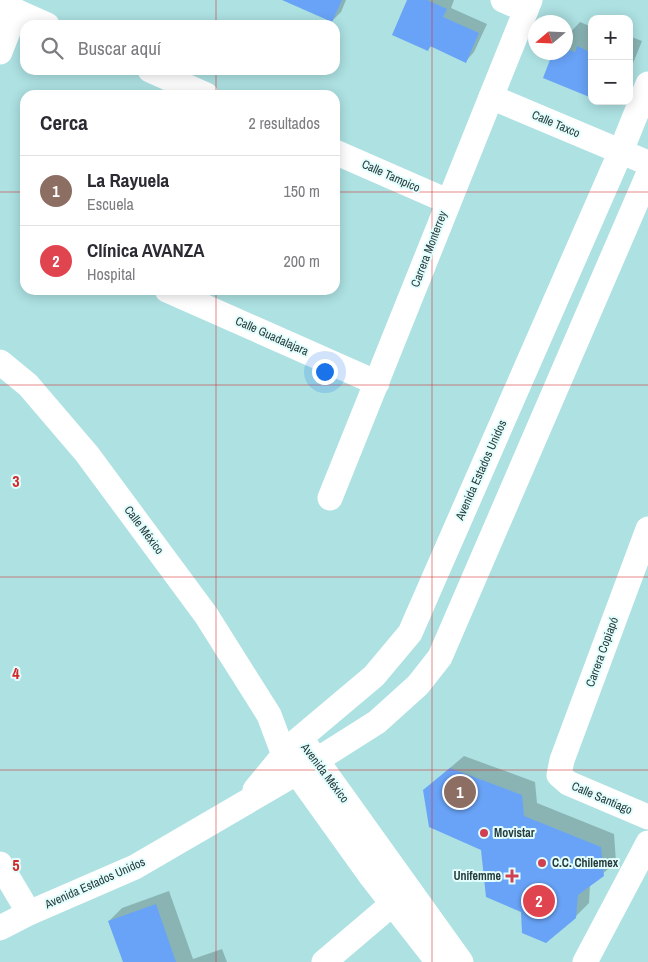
<!DOCTYPE html>
<html lang="es">
<meta charset="utf-8">
<style>
body{margin:0;font-family:"Archivo Narrow",sans-serif;background:#f2f2f3;color:#2b2b33}
.controls{position:absolute;right:15px;top:15px;display:grid;overflow:hidden;border-radius:10px;box-shadow:0 2px 12px #0003}
.controls button{width:45px;height:45px;display:grid;place-items:center;padding:0;border:0;border-bottom:1px solid #e1e1e2;background:#fff;color:#2b2b33;font:25px sans-serif}
.compass{position:absolute;left:528px;top:15px;width:45px;height:45px;border-radius:50%;background:#fff;box-shadow:0 2px 12px #0003;rotate:251deg}
.you{position:absolute;left:324px;top:371px;width:18px;height:18px;margin:-12px;border:4px solid #fff;border-radius:50%;background:#1a73e8;box-shadow:0 0 0 8px #1a73e833}
.badge{display:grid;place-items:center;width:32px;height:32px;border-radius:50%;background:#7c3aed;color:#fff;font-size:16px;font-weight:700}
.pin{position:absolute;translate:-50% -50%;border:2px solid #fff;box-shadow:0 1px 5px #0006}
.list{margin:0;padding:0;list-style:none}
h2{display:flex;justify-content:space-between;align-items:center;height:65px;margin:0;padding:0 20px;font-size:21px}
h2 small{font-size:16px;font-weight:400;color:#7c7c81}
.list li{display:grid;grid-template-columns:32px 1fr auto;gap:15px;align-items:center;box-sizing:border-box;height:70px;padding:0 20px;border-top:1px solid #e1e1e2}
.list b{display:block;font-size:19px;white-space:nowrap}
.list p{margin:0;font-size:16px;white-space:nowrap;color:#7c7c81}
.list em{font-size:16px;font-style:normal;color:#7c7c81}
.icon{flex:none;width:28px;height:28px;fill:none;stroke:currentColor;stroke-width:2;stroke-linecap:round;stroke-linejoin:round}
.map{position:relative;flex:none;width:648px;height:962px;overflow:hidden}
.search{position:absolute;background:#fff;box-shadow:0 2px 12px #0003;left:20px;top:20px;width:320px;height:55px;display:flex;align-items:center;gap:12px;box-sizing:border-box;padding:0 18px;border-radius:15px;color:#7c7c81;font-size:19px}
.panel{position:absolute;background:#fff;box-shadow:0 2px 12px #0003;left:20px;top:90px;width:320px;height:205px;border-radius:15px}
.map>svg:first-child{display:block}
</style>
<div class="map">
<svg width="648" height="962" viewBox="0 0 648 962">
<rect width="100%" height="100%" fill="#ade1e2"/>
<g fill="#0003">
<polygon points="307,0 346,0 341,12 332,21"/>
<polygon points="409,0 454,0 451,8 487,24 474,52 466,61 432,45 428,50"/>
<polygon points="580,22 592,27 592,97 566,52 566,37"/>
<polygon points="629,36 642,41 629,73"/>
<polygon points="464,756 535,782 537,803 614,834 616,862 590,885 589,903 575,917 522,911 482,849 424,790"/>
<polygon points="169,891 193,959 222,949 227,962 124,962 109,921 122,908"/>
</g>
<g fill="#69a3f7">
<polygon points="282,0 342,0 332,22"/>
<polygon points="407,0 427,0 447,9 443,17 479,33 466,63 430,46 428,51 392,35"/>
<polygon points="577,46 592,53 592,98 543,78 553,52 566,52 566,49 575,52"/>
<polygon points="450,768 522,795 524,816 601,847 604,876 578,895 576,918 546,943 522,933 521,912 486,897 481,850 429,827 423,790"/>
<polygon points="156,904 176,962 123,962 108,921"/>
</g>
<g fill="none" stroke-linecap="round" stroke-linejoin="round">
<g stroke="#fff" stroke-width="25">
<polyline points="503,0 526,10"/>
<polyline points="0,4 47,25"/>
<polyline points="0,52 16,11"/>
<polyline points="150,70 206,95"/>
<polyline points="491,97 648,163"/>
<polyline points="335,152 447,201"/>
<polyline points="167,290 377,383"/>
<polyline points="0,362 28,385 87,454 206,615 269,715 284,755 370,875 438,962"/>
<polyline points="330,498 530,0"/>
<polyline points="648,529 562,760 559,775 568,783 648,817"/>
<polyline points="307,747 461,962"/>
<polyline points="255,790 292,745 374,676 410,633 621,151 648,84"/>
<polyline points="0,864 29,913"/>
<polyline points="0,928 29,913 135,867 298,772 377,722 418,685 440,657 648,175"/>
<polyline points="324,962 404,894"/>
<polyline points="585,962 648,843"/>
</g>
</g>
<path fill="none" stroke="#d62828" stroke-width="1" stroke-opacity="0.55" d="M216,0V25M432,0V962M216,70V95M0,192H25M335,192H648M216,290V962M0,385H648M0,577H648M0,770H648"/>
<g fill="#d14052" stroke="#e3fdfd" stroke-width="2">
<circle cx="484" cy="833" r="5"/>
<circle cx="542" cy="863" r="5"/>
<path d="M509.5 868.5h5v5h5v5h-5v5h-5v-5h-5v-5h5z"/>
</g>
<g text-anchor="middle" dominant-baseline="central" stroke-width="4" stroke-linejoin="round" paint-order="stroke">
<g font-size="12" fill="#263b3c" stroke="#e3fdfd">
<text transform="translate(556 124) rotate(23)">Calle Taxco</text>
<text transform="translate(391 176) rotate(24)">Calle Tampico</text>
<text transform="translate(429 249) rotate(-69)">Carrera Monterrey</text>
<text transform="translate(272 336) rotate(24)">Calle Guadalajara</text>
<text transform="translate(481 470) rotate(-66)">Avenida Estados Unidos</text>
<text transform="translate(144 530) rotate(53)">Calle México</text>
<text transform="translate(602 652) rotate(-70)">Carrera Copiapó</text>
<text transform="translate(325 773) rotate(53)">Avenida México</text>
<text transform="translate(602 798) rotate(23)">Calle Santiago</text>
<text transform="translate(95 883) rotate(-24)">Avenida Estados Unidos</text>
</g>
<g font-size="12" font-weight="bold" fill="#263b3c" stroke="#e3fdfd" text-anchor="start">
<text x="494" y="833">Movistar</text>
<text x="552" y="863">C.C. Chilemex</text>
<text x="501" y="876" text-anchor="end">Unifemme</text>
</g>
</g>
<g font-size="16" text-anchor="middle" font-weight="bold" fill="#d62828" stroke="#e3fdfd" stroke-width="4" stroke-linejoin="round" paint-order="stroke">
<text x="16" y="487">3</text>
<text x="16" y="679">4</text>
<text x="16" y="871">5</text>
</g>
</svg>
<div class="controls">
<button>+</button>
<button>−</button>
</div>
<svg class="compass" viewBox="-18 -18 36 36"><path d="M0-13l5 13h-10z" fill="#e53935"/><path d="M0 13l5-13h-10z" fill="#7c7c81"/></svg>
<div class="you"></div>
<div class="pin badge" style="left:460px;top:792px;background:#8d6e63">1</div>
<div class="pin badge" style="left:539px;top:901px;background:#e0444e">2</div>
<div class="search"><svg class="icon" aria-label="search" viewBox="0 0 24 24"><circle cx="10" cy="10" r="6"/><path d="M15 15l6 6"/></svg>Buscar aquí</div>
<section class="panel">
<h2>Cerca<small>2 resultados</small></h2>
<ul class="list">
<li><span class="badge" style="background:#8d6e63">1</span><div><b>La Rayuela</b><p>Escuela</p></div><em>150 m</em></li>
<li><span class="badge" style="background:#e0444e">2</span><div><b>Clínica AVANZA</b><p>Hospital</p></div><em>200 m</em></li>
</ul>
</section>
</div>
